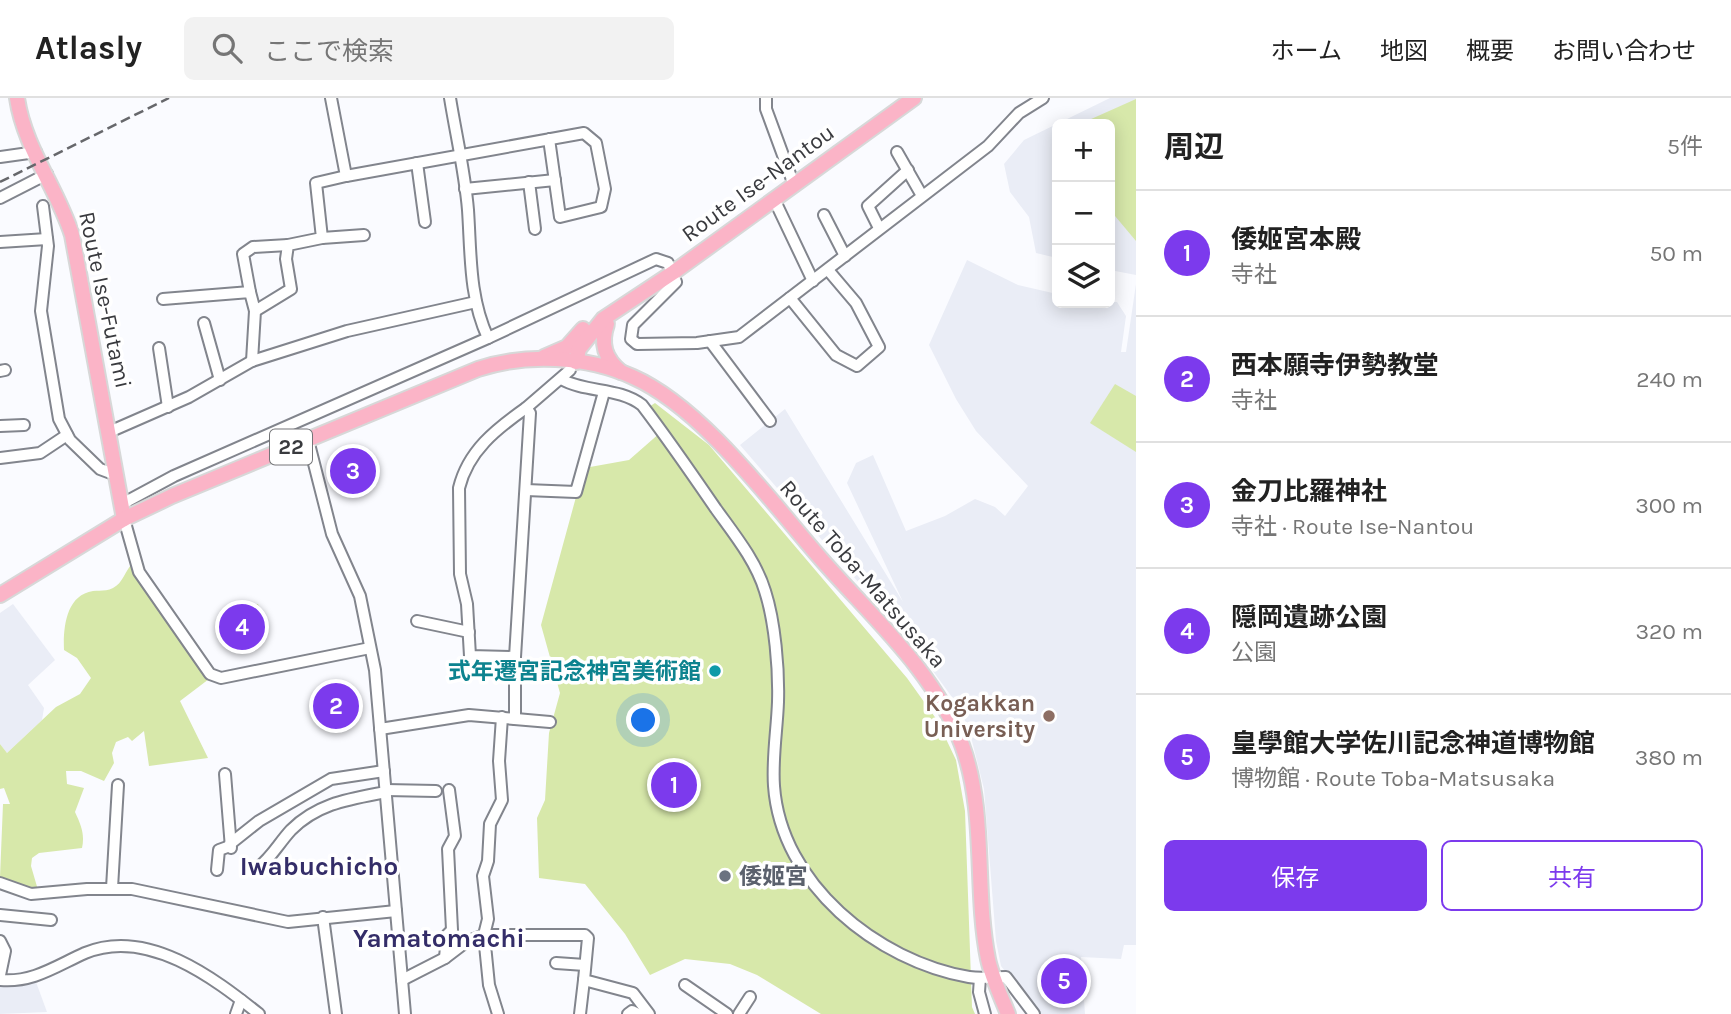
<!DOCTYPE html>
<html lang="ja">
<meta charset="utf-8">
<style>
body{margin:0;font-family:Karla,"Noto Sans JP",sans-serif;background:#f2f2f2;color:#222}
.controls{position:absolute;right:21px;top:21px;display:grid;overflow:hidden;border-radius:10px;box-shadow:0 4px 18px #0003}
.controls button{width:63px;height:63px;display:grid;place-items:center;padding:0;border:0;border-bottom:2px solid #e0e0e0;background:#fff;color:#222;font:35px sans-serif}
.you{position:absolute;left:644px;top:623px;width:24px;height:24px;margin:-18px;border:5px solid #fff;border-radius:50%;background:#1a73e8;box-shadow:0 0 0 10px #1a73e833}
.badge{display:grid;place-items:center;width:46px;height:46px;border-radius:50%;background:#7c3aed;color:#fff;font-size:23px;font-weight:700}
.pin{position:absolute;translate:-50% -50%;border:4px solid #fff;box-shadow:0 2px 7px #0006}
.list{margin:0;padding:0;list-style:none}
h2{display:flex;justify-content:space-between;align-items:center;height:91px;margin:0;padding:0 28px;font-size:30px}
h2 small{font-size:23px;font-weight:400;color:#767676}
.list li{display:grid;grid-template-columns:46px 1fr auto;gap:21px;align-items:center;box-sizing:border-box;height:126px;padding:0 28px;border-top:2px solid #e0e0e0}
.list b{display:block;font-size:26px;white-space:nowrap}
.list p{margin:0;font-size:23px;white-space:nowrap;color:#767676}
.list em{font-size:23px;font-style:normal;color:#767676}
.actions{display:flex;gap:14px;padding:21px 28px}
.actions a{flex:1;padding:16px 0;border:2px solid #7c3aed;border-radius:10px;text-align:center;font-size:24px;color:#7c3aed}
.actions .main{background:#7c3aed;color:#fff}
.icon{flex:none;width:38px;height:38px;fill:none;stroke:currentColor;stroke-width:2;stroke-linecap:round;stroke-linejoin:round}
.map{position:relative;flex:none;width:1136px;height:916px;overflow:hidden}
header{display:flex;align-items:center;gap:42px;box-sizing:border-box;height:98px;padding:0 35px;background:#fff;border-bottom:2px solid #e0e0e0}
header strong{font-size:33px}
nav{display:flex;gap:38px;margin-inline-start:auto;font-size:24px}
.search{width:490px;height:63px;background:#f2f2f2;display:flex;align-items:center;gap:18px;box-sizing:border-box;padding:0 24px;border-radius:10px;color:#767676;font-size:26px}
main{display:flex}
aside{flex:1;background:#fff}
.map>svg:first-child{display:block}
</style>
<header>
<strong>Atlasly</strong>
<div class="search"><svg class="icon" aria-label="search" viewBox="0 0 24 24"><circle cx="10" cy="10" r="6"/><path d="M15 15l6 6"/></svg>ここで検索</div>
<nav><a>ホーム</a><a>地図</a><a>概要</a><a>お問い合わせ</a></nav>
</header>
<main>
<div class="map">
<svg width="1136" height="916" viewBox="0 0 1136 916">
<rect width="100%" height="100%" fill="#fafbff"/>
<g fill="#eaedf6">
<polygon points="1110,0 1136,0 1136,177 1110,172 1110,26 1057,26 1057,160 1036,155 1029,119 1010,94 1004,66 1024,42"/>
<polygon points="967,162 1018,187 1057,196 1057,205 1117,204 1126,218 1121,254 1126,254 1136,186 1136,847 1124,847 1121,861 1081,859 1085,916 1038,916 1001,868 996,843 984,691 969,631 957,606 922,558 740,347 785,311 903,504 847,385 856,365 873,357 906,433 945,418 975,401 995,409 1005,418 1028,388 976,333 956,301 929,247"/>
<polygon points="13,506 55,562 28,587 44,610 42,622 7,655 0,646 0,515"/>
<polygon points="36,884 47,914 0,916 0,887"/>
</g>
<g fill="#d7e8aa">
<polygon points="1136,1 1136,143 1110,112 1110,26 1080,26"/>
<polygon points="1115,286 1136,298 1136,354 1090,325"/>
<polygon points="655,305 709,347 907,580 937,622 956,662 965,713 972,909 975,916 821,916 757,877 730,866 685,861 650,877 625,836 585,786 539,780 537,720 545,702 549,635 560,595 541,527 579,388 590,369 629,362 661,334 644,312"/>
<path d="M132,466L209,581L180,603L208,660L149,668L144,633L132,643L128,639L116,644L112,655L114,665L104,683L81,673H66L67,686L84,690L75,714C81,727 85,736 82,750L39,755L32,760L31,768L38,792L30,793L0,779L3,706H10L4,690L0,691V646L7,655L56,609L80,596L91,580L77,560L64,552C63,530 66,497 93,493C99,492 106,494 113,490C123,485 125,473 132,466Z"/>
<polygon points="258,506 263,525 260,533 241,539 242,546 230,549 220,517"/>
</g>
<g fill="none" stroke-linecap="round" stroke-linejoin="round">
<defs>
<g id="minor">
<polyline points="331,0 346,78"/>
<path d="M450,0C456,37 465,75 468,112C471,156 469,199 488,240"/>
<polyline points="766,0 766,11 794,87"/>
<polyline points="897,54 921,96"/>
<polyline points="0,59 36,54"/>
<polyline points="417,65 425,124"/>
<polyline points="529,84 535,131"/>
<polyline points="465,91 555,82"/>
<polyline points="0,100 47,76"/>
<polyline points="774,101 813,183"/>
<polyline points="43,108 48,148 41,213 59,321 70,342 100,371 116,377"/>
<polyline points="824,117 845,158"/>
<polyline points="879,130 868,108 908,72"/>
<polyline points="322,140 364,137"/>
<polyline points="0,144 47,141"/>
<polyline points="250,194 243,156 253,149 288,147"/>
<polyline points="790,200 836,257 857,268 879,249 856,205 828,172"/>
<polyline points="163,201 250,194 255,213"/>
<polyline points="204,225 220,282"/>
<polyline points="710,243 770,323"/>
<polyline points="159,250 168,309"/>
<polyline points="252,263 255,213 291,191 286,161 288,147 322,140 316,85 346,78 584,35 596,45 605,91 601,109 560,119 549,41"/>
<polyline points="0,273 5,272"/>
<path d="M561,281C586,295 619,289 642,307C668,341 692,376 716,411C734,436 756,463 765,493C775,524 779,571 778,604C777,632 772,660 774,688C781,786 877,863 969,879C982,881 994,879 1006,879L1034,916"/>
<polyline points="0,328 24,327"/>
<polyline points="109,334 189,299 252,263 347,233 476,204"/>
<polyline points="308,342 332,436 360,498 375,572 405,916"/>
<polyline points="0,360 40,355 67,337"/>
<polyline points="526,392 576,394 604,294"/>
<polyline points="122,406 174,378 488,240 656,161 668,165 676,184 633,227 631,241 637,246 697,245 739,239 988,48 1019,15 1043,0"/>
<polyline points="124,421 139,474 210,576 221,580 370,550"/>
<polyline points="417,523 469,534"/>
<path d="M515,559L470,558L467,506L460,476L459,390C468,353 496,331 526,310"/>
<polyline points="515,621 515,559 530,315 526,310 570,272"/>
<polyline points="380,631 469,617 550,624"/>
<polyline points="225,676 231,750"/>
<polyline points="386,692 436,693"/>
<polyline points="230,746 259,723 331,681 384,673"/>
<polyline points="217,772 219,752 230,748"/>
<path d="M255,772C271,761 278,746 291,732C318,705 350,701 386,694"/>
<polyline points="0,785 31,796 87,791 132,791 288,824 396,813"/>
<polyline points="112,790 118,687"/>
<polyline points="0,817 51,822"/>
<polyline points="323,819 336,916"/>
<polyline points="0,843 5,853 0,877"/>
<polyline points="445,860 447,837 452,832 448,751 455,738 449,692"/>
<polyline points="556,865 585,867"/>
<polyline points="980,880 979,894 985,916"/>
<path d="M0,882C33,885 56,868 85,855C147,829 214,880 259,916"/>
<polyline points="402,882 445,860 466,844 484,837 585,837 588,840 584,882 633,895 649,916"/>
<polyline points="685,887 727,916"/>
<polyline points="236,916 241,902"/>
<polyline points="498,916 489,887 484,837 488,821 483,778 488,763 490,726 502,702 499,663 502,619"/>
<polyline points="580,916 584,882"/>
<polyline points="628,916 632,913 638,916"/>
<polyline points="739,916 750,899"/>
</g>
<g id="major">
<path d="M17,0C24,49 57,90 72,137L124,421"/>
<path d="M607,226C600,246 605,261 621,274"/>
<polyline points="544,259 567,249 583,231"/>
<polyline points="576,264 579,251 603,221 674,174 914,0"/>
<path d="M0,497L124,421L172,398L478,271C526,255 587,258 633,279C703,310 772,405 822,462C871,518 936,575 962,647C987,715 974,791 988,861C992,880 1001,898 1008,916"/>
</g>
</defs>
<use href="#minor" stroke="#82858d" stroke-width="14"/>
<use href="#major" stroke="#d7d8d8" stroke-width="18"/>
<use href="#minor" stroke="#fff" stroke-width="10"/>
<use href="#major" stroke="#fbb4c7" stroke-width="14"/>
<polyline stroke="#66676b" stroke-width="2.5" stroke-dasharray="10 5" stroke-linecap="butt" points="0,84 169,0"/>
</g>
<circle fill="#0f9aa8" stroke="#fff" stroke-width="2.5" cx="715" cy="573" r="7"/>
<circle fill="#8d6e63" stroke="#fff" stroke-width="2.5" cx="1049" cy="618" r="7"/>
<circle fill="#6b7280" stroke="#fff" stroke-width="2.5" cx="725" cy="778" r="7"/>
<g text-anchor="middle" dominant-baseline="central" stroke-width="7" stroke-linejoin="round" paint-order="stroke">
<rect fill="#fff" stroke="#747578" stroke-width="2" x="270" y="331.5" width="42" height="35" rx="5"/>
<g font-size="21" font-weight="bold" fill="#393a3e">
<text x="291" y="349">22</text>
</g>
<g font-size="23" fill="#393a3e" stroke="#fff">
<text transform="translate(758 85) rotate(-36)">Route Ise-Nantou</text>
<text transform="translate(105 202) rotate(78)">Route Ise-Futami</text>
<text transform="translate(863 476) rotate(49)">Route Toba-Matsusaka</text>
</g>
<g font-size="23" font-weight="bold" fill="#0d838f" stroke="#fff" text-anchor="end">
<text x="701" y="573">式年遷宮記念神宮美術館</text>
</g>
<g font-size="23" font-weight="bold" fill="#785e54" stroke="#fff" text-anchor="end">
<text x="1035" y="605">Kogakkan<tspan x="1035" dy="26">University</tspan></text>
</g>
<g font-size="23" font-weight="bold" fill="#5b616d" stroke="#fff" text-anchor="start">
<text x="739" y="778">倭姬宮</text>
</g>
<g font-size="26" font-weight="bold" fill="#342d68" stroke="#fff">
<text x="319" y="768">Iwabuchicho</text>
<text x="439" y="840">Yamatomachi</text>
</g>
</g>
</svg>
<div class="controls">
<button>+</button>
<button>−</button>
<button><svg class="icon" aria-label="layers" viewBox="0 0 24 24"><path d="M12 4l9 5-9 5-9-5zM3 14l9 5 9-5"/></svg></button>
</div>
<div class="you"></div>
<div class="pin badge" style="left:674px;top:687px">1</div>
<div class="pin badge" style="left:336px;top:608px">2</div>
<div class="pin badge" style="left:353px;top:373px">3</div>
<div class="pin badge" style="left:242px;top:529px">4</div>
<div class="pin badge" style="left:1064px;top:883px">5</div>
</div>
<aside>
<h2>周辺<small>5件</small></h2>
<ul class="list">
<li><span class="badge">1</span><div><b>倭姬宮本殿</b><p>寺社</p></div><em>50 m</em></li>
<li><span class="badge">2</span><div><b>西本願寺伊勢教堂</b><p>寺社</p></div><em>240 m</em></li>
<li><span class="badge">3</span><div><b>金刀比羅神社</b><p>寺社 · Route Ise-Nantou</p></div><em>300 m</em></li>
<li><span class="badge">4</span><div><b>隠岡遺跡公園</b><p>公園</p></div><em>320 m</em></li>
<li><span class="badge">5</span><div><b>皇學館大学佐川記念神道博物館</b><p>博物館 · Route Toba-Matsusaka</p></div><em>380 m</em></li>
</ul>
<div class="actions"><a class="main">保存</a><a>共有</a></div>
</aside>
</main>
